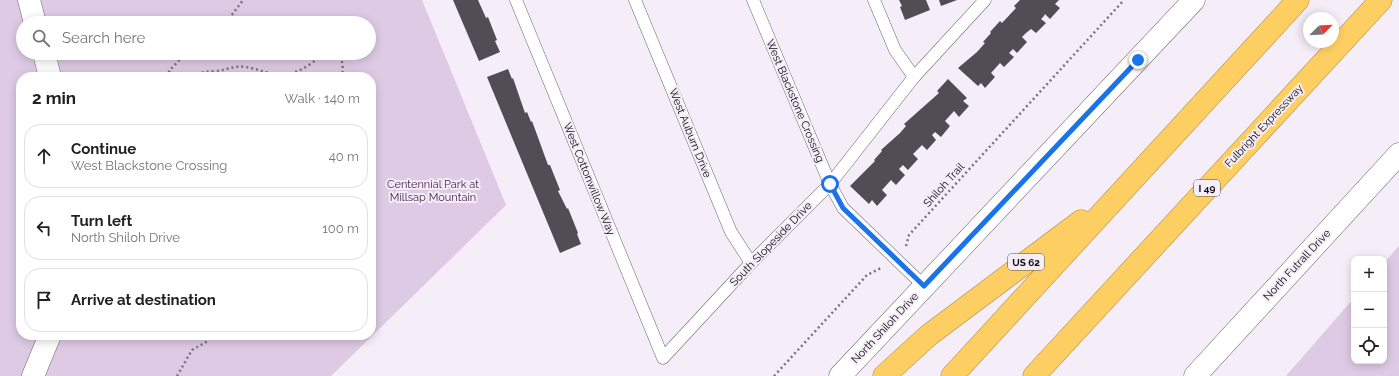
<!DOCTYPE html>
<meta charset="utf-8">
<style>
body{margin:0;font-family:Raleway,sans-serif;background:#f6f6f6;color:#202124}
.controls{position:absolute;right:12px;bottom:12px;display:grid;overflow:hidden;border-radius:8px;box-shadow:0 2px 10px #0003}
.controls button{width:36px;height:36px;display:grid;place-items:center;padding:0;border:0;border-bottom:1px solid #e0e0e0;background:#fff;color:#202124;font:20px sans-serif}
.compass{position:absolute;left:1303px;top:12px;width:36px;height:36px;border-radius:50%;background:#fff;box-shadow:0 2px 10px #0003;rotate:66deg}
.stop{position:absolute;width:12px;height:12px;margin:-9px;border:3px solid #1a73e8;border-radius:50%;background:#fff}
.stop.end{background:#1a73e8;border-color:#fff;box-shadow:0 1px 4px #0008}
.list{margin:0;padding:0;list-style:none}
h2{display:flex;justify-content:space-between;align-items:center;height:52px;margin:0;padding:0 16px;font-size:17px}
h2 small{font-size:13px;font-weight:400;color:#757577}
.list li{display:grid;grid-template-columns:26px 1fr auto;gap:12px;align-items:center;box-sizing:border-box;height:64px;margin:0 8px 8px;padding:0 8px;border:1px solid #e0e0e0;border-radius:16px}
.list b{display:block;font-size:15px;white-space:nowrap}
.list p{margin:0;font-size:13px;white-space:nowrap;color:#757577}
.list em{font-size:13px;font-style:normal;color:#757577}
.icon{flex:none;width:22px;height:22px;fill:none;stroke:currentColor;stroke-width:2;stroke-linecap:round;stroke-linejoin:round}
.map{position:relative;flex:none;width:1399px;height:376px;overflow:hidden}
.search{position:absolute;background:#fff;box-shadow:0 2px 10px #0003;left:16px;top:16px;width:360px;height:44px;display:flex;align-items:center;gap:10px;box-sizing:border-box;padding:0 14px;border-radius:22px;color:#757577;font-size:15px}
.panel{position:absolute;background:#fff;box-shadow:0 2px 10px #0003;left:16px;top:72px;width:360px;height:268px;border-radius:16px}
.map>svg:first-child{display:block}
</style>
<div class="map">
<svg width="1399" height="376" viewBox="0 0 1399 376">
<rect width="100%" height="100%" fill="#f5edf7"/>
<g fill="#decae4" fill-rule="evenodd">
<path d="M0,0H422L506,205L331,376H0ZM23,23H369V53H23ZM21,77H371V335H21Z"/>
<polygon points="1399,246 1399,376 1286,376 1354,298 1354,361 1384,361 1384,263"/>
</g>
<g fill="#524c54">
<polygon points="453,0 478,0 486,18 488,17 497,40 495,41 500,52 479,61"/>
<polygon points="899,0 926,0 930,10 905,20 900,7 902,6"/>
<polygon points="939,0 957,0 941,6"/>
<polygon points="1020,0 1059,0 1055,4 1060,8 1050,19 1045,14 1044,16 1041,19 1046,23 1036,33 1031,29 1026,33 1022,37 1027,42 1017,53 1013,49 1009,53 1014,57 1004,67 1000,63 991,73 995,77 985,88 981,83 978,86 958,68 977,52 985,43 983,42 991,33 990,32 1000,21 1002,23 1016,8 1014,6"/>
<polygon points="508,69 512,79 513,78 525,113 527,112 531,122 532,121 548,165 550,165 560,190 558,191 567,209 568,208 578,233 577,234 581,244 560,253 487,77"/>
<polygon points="948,79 967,98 963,101 969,106 959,117 954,111 945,121 950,126 941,137 935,132 932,135 936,140 927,150 922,145 913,154 918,159 908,170 903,165 899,169 905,175 896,185 891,180 882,190 887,195 877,206 872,200 869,204 850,186 875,161 874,160 882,151 881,150 900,133 906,126 904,124 939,93 937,91"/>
</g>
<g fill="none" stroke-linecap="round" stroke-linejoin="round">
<defs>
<g id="lane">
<polyline points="516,0 663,358 751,263 830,184 914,77 985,0"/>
<polyline points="635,0 731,232 751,263"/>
<polyline points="753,0 830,184 843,208 924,286"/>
<polyline points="874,0 895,50 914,77"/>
</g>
<g id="street">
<polyline points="29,0 35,23"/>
<polyline points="44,53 50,77"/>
<polyline points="33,376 50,335"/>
</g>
<g id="secondary">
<polyline points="840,376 1194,0"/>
<polyline points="1195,376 1399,154"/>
</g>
<g id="highway">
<polyline points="884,376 929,335 1081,221"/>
<polyline points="952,376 1298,0"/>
<polyline points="1034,376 1381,0"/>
</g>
</defs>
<use href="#lane" stroke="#6d666f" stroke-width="13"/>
<use href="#street" stroke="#6d666f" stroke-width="23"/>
<use href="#secondary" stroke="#6d666f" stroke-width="23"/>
<use href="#highway" stroke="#a98a45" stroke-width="23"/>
<g stroke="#7a757b" stroke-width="2.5" stroke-dasharray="2 3" stroke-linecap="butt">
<polyline points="226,23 243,0"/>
<path d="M336,53C344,59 343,68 342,77"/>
<polyline points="172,77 169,71 186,53"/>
<path d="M193,77C200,71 207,72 216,71C227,70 235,65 246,67C259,69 272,76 286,74C301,73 314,61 326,53"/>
<polyline points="906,246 909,235 1124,0"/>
<polyline points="177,376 192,350 206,342 213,335"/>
<polyline points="774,376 867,275 881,268"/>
</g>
<use href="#lane" stroke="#fff" stroke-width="12"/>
<use href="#street" stroke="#fff" stroke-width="22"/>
<use href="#secondary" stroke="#fff" stroke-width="22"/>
<use href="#highway" stroke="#fdce62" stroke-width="22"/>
</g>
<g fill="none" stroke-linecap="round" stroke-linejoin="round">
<polyline stroke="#1a73e8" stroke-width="5" points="830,184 843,208 924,286 1138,60"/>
</g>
<g text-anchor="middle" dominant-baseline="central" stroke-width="4" stroke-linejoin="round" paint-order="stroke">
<g fill="#f5edf7" stroke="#534f55" stroke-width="1">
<rect x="1194" y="180" width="26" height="16" rx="3"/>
<rect x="1008" y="254" width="36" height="16" rx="3"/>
</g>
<g font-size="10" font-weight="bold" fill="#0e0b0f">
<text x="1207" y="188">I 49</text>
<text x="1026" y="262">US 62</text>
</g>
<g font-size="11" fill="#0e0b0f" stroke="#f5edf7">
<text transform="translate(795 101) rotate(67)">West Blackstone Crossing</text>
<text transform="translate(1264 126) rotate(-47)">Fulbright Expressway</text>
<text transform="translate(690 133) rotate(68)">West Auburn Drive</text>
<text transform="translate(589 179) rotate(68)">West Cottonwillow Way</text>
<text transform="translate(944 185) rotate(-48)">Shiloh Trail</text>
<text transform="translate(771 244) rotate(-46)">South Slopeside Drive</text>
<text transform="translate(1297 265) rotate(-47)">North Futrall Drive</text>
<text transform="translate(885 328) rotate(-47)">North Shiloh Drive</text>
</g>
<g font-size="11" fill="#401d4a" stroke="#f5edf7">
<text x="433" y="184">Centennial Park at<tspan x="433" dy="13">Millsap Mountain</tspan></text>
</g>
</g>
</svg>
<div class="controls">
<button>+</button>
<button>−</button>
<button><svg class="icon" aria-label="locate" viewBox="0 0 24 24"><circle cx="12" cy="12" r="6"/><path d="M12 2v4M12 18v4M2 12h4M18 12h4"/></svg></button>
</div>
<svg class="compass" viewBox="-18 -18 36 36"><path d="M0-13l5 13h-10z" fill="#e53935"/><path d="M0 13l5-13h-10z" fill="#757577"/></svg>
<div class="stop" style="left:830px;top:184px"></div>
<div class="stop end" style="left:1138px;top:60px"></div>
<div class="search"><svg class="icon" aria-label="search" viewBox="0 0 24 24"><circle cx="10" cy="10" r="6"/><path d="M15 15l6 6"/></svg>Search here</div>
<section class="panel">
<h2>2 min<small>Walk · 140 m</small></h2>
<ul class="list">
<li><svg class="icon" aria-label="ahead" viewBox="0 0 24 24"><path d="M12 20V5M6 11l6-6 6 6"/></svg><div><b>Continue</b><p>West Blackstone Crossing</p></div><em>40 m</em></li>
<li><svg class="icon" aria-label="left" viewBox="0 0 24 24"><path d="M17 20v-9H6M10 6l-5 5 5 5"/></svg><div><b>Turn left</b><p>North Shiloh Drive</p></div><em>100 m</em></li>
<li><svg class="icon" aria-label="arrive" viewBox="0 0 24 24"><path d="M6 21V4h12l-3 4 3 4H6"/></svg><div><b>Arrive at destination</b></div></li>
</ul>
</section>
</div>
